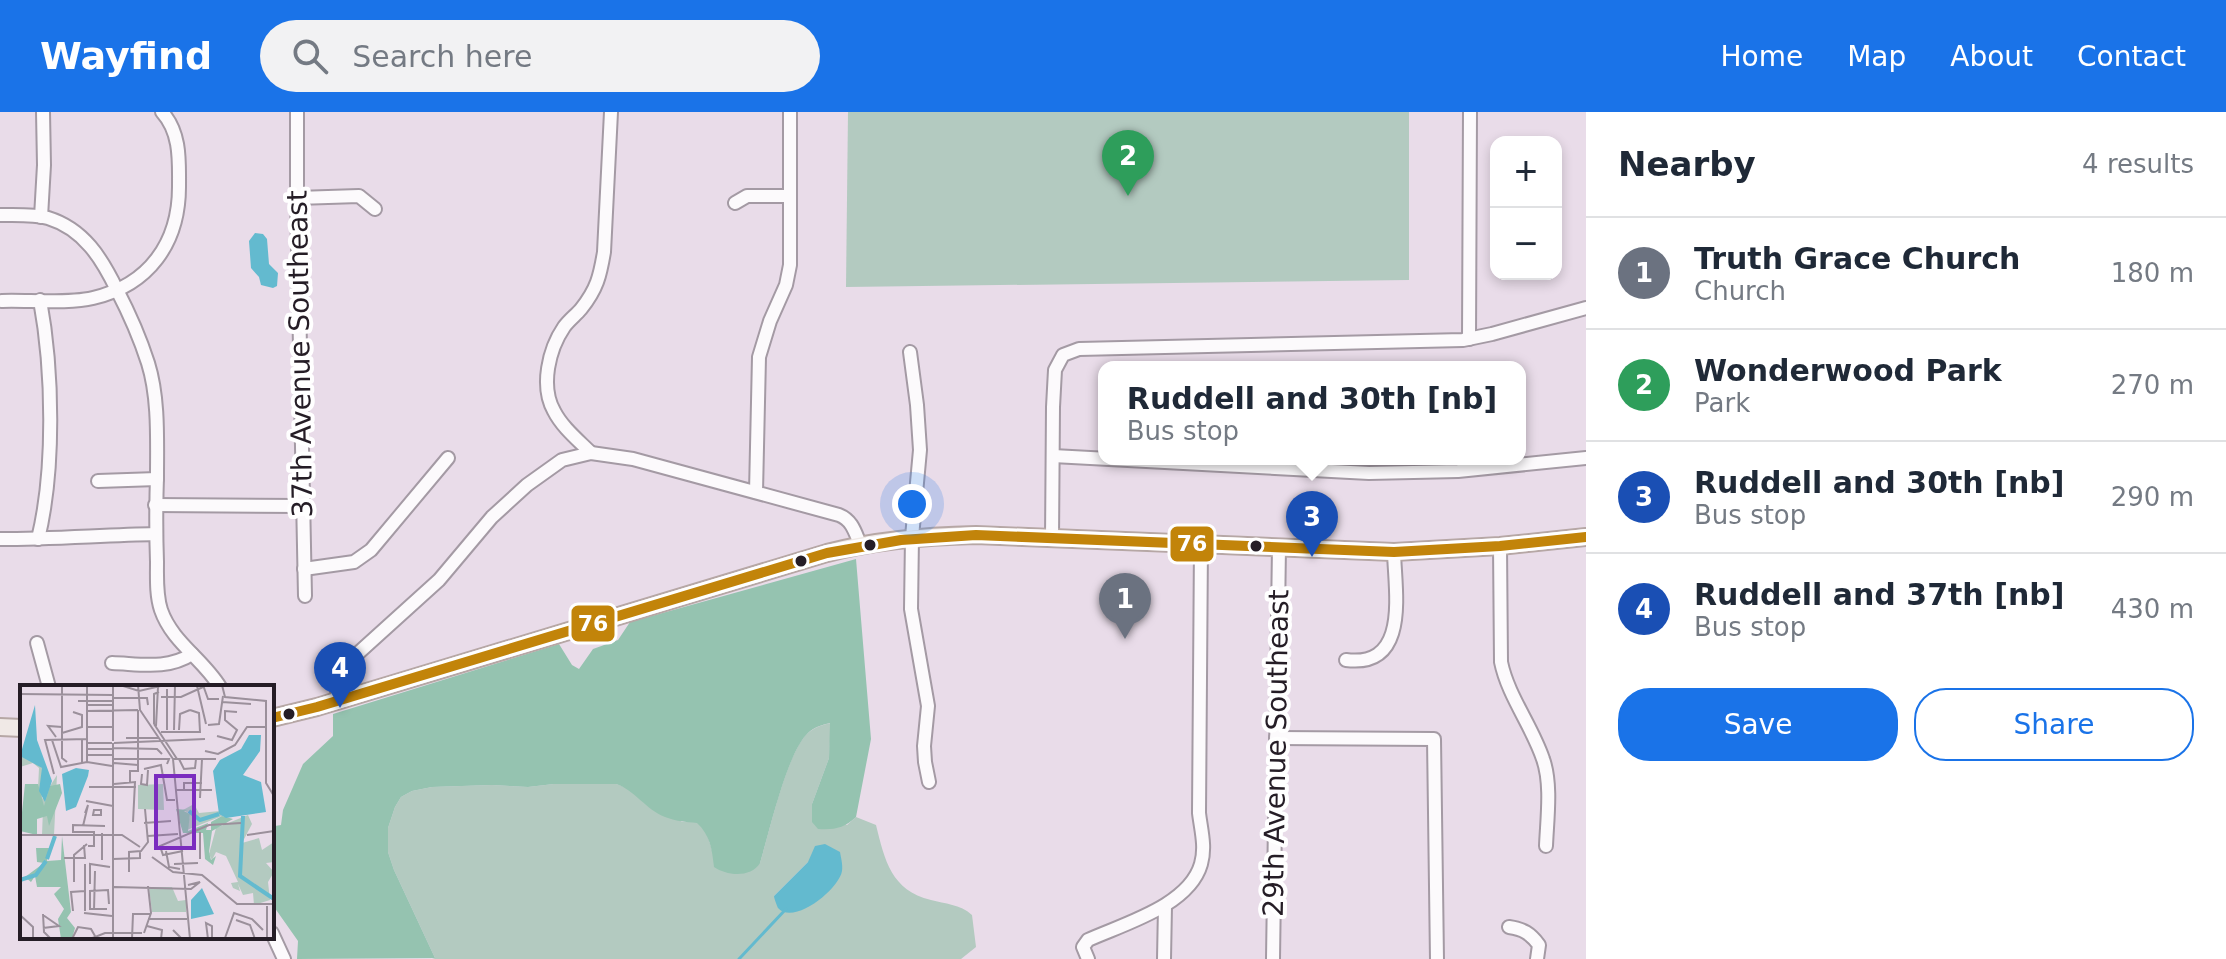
<!DOCTYPE html>
<meta charset="utf-8">
<style>
body{margin:0;font-family:"DejaVu Sans",sans-serif;background:#f2f2f3;color:#1f2937}
.controls{position:absolute;right:24px;top:24px;display:grid;overflow:hidden;border-radius:16px;box-shadow:0 4px 12px #0003}
.controls button{width:72px;height:72px;display:grid;place-items:center;padding:0;border:0;border-bottom:2px solid #e0e1e3;background:#fff;color:#1f2937;font:40px sans-serif}
.you{position:absolute;left:912px;top:392px;width:28px;height:28px;margin:-20px;border:6px solid #fff;border-radius:50%;background:#1a73e8;box-shadow:0 0 0 12px #1a73e833}
.badge{display:grid;place-items:center;width:52px;height:52px;border-radius:50%;background:#1a73e8;color:#fff;font-size:26px;font-weight:700}
.pin{position:absolute;translate:-50% -66px;filter:drop-shadow(0 2px 4px #0008)}
.pin::after{content:'';position:absolute;top:42px;width:28px;height:24px;background:inherit;clip-path:polygon(0 0,100% 0,50% 100%)}
.popup{position:absolute;left:1098px;top:249px;width:428px;height:104px;box-sizing:border-box;display:grid;place-content:center;border-radius:16px;background:#fff;filter:drop-shadow(0 2px 6px #0005);font-size:26px;white-space:nowrap;color:#747a83}
.popup b{font-size:30px;color:#1f2937}
.popup::after{content:'';position:absolute;left:50%;top:100%;margin-left:-16px;border:16px solid transparent;border-top-color:#fff}
.list{margin:0;padding:0;list-style:none}
h2{display:flex;justify-content:space-between;align-items:center;height:104px;margin:0;padding:0 32px;font-size:34px}
h2 small{font-size:26px;font-weight:400;color:#747a83}
.list li{display:grid;grid-template-columns:52px 1fr auto;gap:24px;align-items:center;box-sizing:border-box;height:112px;padding:0 32px;border-top:2px solid #e0e1e3}
.list b{display:block;font-size:30px;white-space:nowrap}
.list p{margin:0;font-size:26px;white-space:nowrap;color:#747a83}
.list em{font-size:26px;font-style:normal;color:#747a83}
.actions{display:flex;gap:16px;padding:24px 32px}
.actions a{flex:1;padding:18px 0;border:2px solid #1a73e8;border-radius:32px;text-align:center;font-size:28px;color:#1a73e8}
.actions .main{background:#1a73e8;color:#fff}
.icon{flex:none;width:44px;height:44px;fill:none;stroke:currentColor;stroke-width:2;stroke-linecap:round;stroke-linejoin:round}
.map{position:relative;flex:none;width:1586px;height:847px;overflow:hidden}
header{display:flex;align-items:center;gap:48px;box-sizing:border-box;height:112px;padding:0 40px;background:#1a73e8;color:#fff}
header strong{font-size:38px}
nav{display:flex;gap:44px;margin-inline-start:auto;font-size:28px}
.search{width:560px;height:72px;background:#f2f2f3;display:flex;align-items:center;gap:20px;box-sizing:border-box;padding:0 28px;border-radius:44px;color:#747a83;font-size:30px}
main{display:flex}
aside{flex:1;background:#fff}
.map>svg:first-child{display:block}
</style>
<header>
<strong>Wayfind</strong>
<div class="search"><svg class="icon" aria-label="search" viewBox="0 0 24 24"><circle cx="10" cy="10" r="6"/><path d="M15 15l6 6"/></svg>Search here</div>
<nav><a>Home</a><a>Map</a><a>About</a><a>Contact</a></nav>
</header>
<main>
<div class="map">
<svg width="1586" height="847" viewBox="0 0 1586 847">
<rect width="100%" height="100%" fill="#e9dce9"/>
<g fill="#b3cac0" fill-rule="evenodd">
<polygon points="848,0 1409,0 1409,168 846,175"/>
<path d="M831,611L829,646L812,692L847,713L856,705L876,713C885,749 891,778 931,788C945,792 960,792 972,803L976,835L961,847H432L435,846L394,758L388,740V716L395,695L401,685L412,679L432,675L492,673L528,675L554,672H616L625,675L682,710H697L706,719L712,738L760,751C769,722 787,639 808,621C815,615 822,613 831,611ZM808,750L798,799L774,784Z"/>
</g>
<path fill="#95c3b0" d="M856,447L871,627L856,705C844,716 835,718 818,717L812,710V692L829,646L830,611C822,613 814,615 808,621C787,640 769,722 760,751C751,766 727,764 714,755C712,737 710,723 697,711C686,710 675,709 665,705C646,698 635,678 616,672H554L528,675L492,673L432,675L412,679L401,685L395,695L388,716V740L394,758L435,846L297,847L298,829L272,792V708L275,714L281,713L283,698L303,652L333,624V602L559,532L572,553L579,557L593,537L618,528L630,510Z"/>
<g fill="#63bacf">
<polygon points="255,121 263,122 267,127 269,152 278,161 277,174 273,176 261,173 259,165 251,156 249,129"/>
<path d="M825,732L840,740C841,746 843,753 842,759C839,777 794,814 778,796C777,794 774,786 774,784L808,750L815,734Z"/>
</g>
<g fill="none" stroke-linecap="round" stroke-linejoin="round">
<polyline stroke="#63bacf" stroke-width="3" points="739,847 786,797"/>
<defs>
<g id="minor">
<polyline points="297,0 297,86 305,484"/>
<polyline points="297,86 359,84 375,97"/>
<polyline points="735,91 747,84 790,84"/>
<path d="M0,103C15,103 34,102 48,106C84,117 102,147 117,178C129,201 140,226 148,251C159,286 157,328 157,365C156,394 156,422 157,450C157,466 156,483 161,498C172,530 203,547 220,575"/>
<polyline points="41,105 44,53 43,0"/>
<path d="M2,189C27,188 69,192 93,186C149,173 179,131 179,75C179,49 181,21 162,0"/>
<polyline points="1469,227 1470,0"/>
<polyline points="910,240 917,293 920,338 912,425 911,497 928,594 924,634 925,650 929,670"/>
<path d="M591,341C578,328 562,315 554,299C540,274 549,237 564,215C569,208 576,203 581,197C597,177 600,164 604,140L611,0"/>
<polyline points="1053,344 1369,361 1458,359 1586,346"/>
<polyline points="98,369 157,367"/>
<polyline points="756,380 759,245 770,209 786,173 790,153 790,0"/>
<polyline points="155,393 303,394"/>
<path d="M0,427C52,427 104,423 156,422"/>
<path d="M38,427C55,358 53,258 40,188"/>
<polyline points="1052,427 1053,295 1055,258 1063,243 1079,237 1463,228 1492,222 1586,196"/>
<path d="M1500,434L1501,550C1508,584 1532,614 1543,647C1552,672 1547,708 1546,734"/>
<polyline points="304,457 354,450 371,438 448,346"/>
<polyline points="37,531 49,575"/>
<path d="M1346,548C1410,556 1395,480 1394,440"/>
<path d="M112,551C141,552 167,558 192,542"/>
<path d="M338,589L336,568L345,553L439,468L492,405L527,373L562,348L591,341L633,347L839,403C852,408 855,420 860,432"/>
<polyline points="1276,626 1434,627 1437,847"/>
<path d="M1509,815C1523,817 1530,821 1539,833L1537,847"/>
<polyline points="272,821 284,847"/>
<path d="M1088,847L1083,835L1088,828C1123,812 1189,794 1201,752C1206,735 1201,718 1199,701L1201,432"/>
<polyline points="1164,847 1165,794"/>
<polyline points="1273,847 1279,435"/>
</g>
<g id="major">
<path d="M272,606L317,595L827,441C876,428 925,424 976,423L1394,440L1500,434L1586,425"/>
<polyline points="0,615 22,616"/>
</g>
</defs>
<use href="#minor" stroke="#a49aa4" stroke-width="16"/>
<use href="#major" stroke="#b6a7a5" stroke-width="20"/>
<use href="#minor" stroke="#fcfafc" stroke-width="12"/>
<use href="#major" stroke="#f0e9e6" stroke-width="16"/>
<defs>
<polyline id="bus-1" points="272,606 317,595 827,441 901,428 976,423 1394,440 1500,434 1586,425"/>
</defs>
<use href="#bus-1" stroke="#fff" stroke-width="16"/>
<use href="#bus-1" stroke="#c2840a" stroke-width="10"/>
</g>
<g fill="#251d26" stroke="#fff" stroke-width="3">
<circle cx="870" cy="433" r="7"/>
<circle cx="1256" cy="434" r="7"/>
<circle cx="801" cy="449" r="7"/>
<circle cx="289" cy="602" r="7"/>
</g>
<g text-anchor="middle" dominant-baseline="central" stroke-width="8" stroke-linejoin="round" paint-order="stroke">
<g font-size="28" fill="#251d26" stroke="#fff">
<text transform="translate(300 242) rotate(-91)">37th Avenue Southeast</text>
<text transform="translate(1276 641) rotate(-89)">29th Avenue Southeast</text>
</g>
</g>
<g transform="translate(20 573)">
<rect width="254" height="254" fill="#e9dce9"/>
<path d="M0,71L15,75L22,83V114L37,90L34,150H22L23,124L17,123L19,83L13,78L0,82ZM143,99L144,125L118,124V100ZM174,119L179,128L200,126L202,131L167,145L170,129L163,125ZM228,130L232,139L222,158L239,153L242,165L254,157V177L246,178L254,187L248,197L250,215L234,220L233,208L223,210L218,199L220,206L213,203L211,198L218,197L206,171L196,167L192,175L189,169L196,143ZM129,202H152L158,216L166,215V227H132Z" fill="#b3cac0"/>
<path d="M5,99H18L24,121L30,101L40,99L42,108L29,141L27,131L17,134V150L0,146ZM156,124L168,125L164,126L170,129L168,146L188,138L186,145H191V137L202,131L213,134L192,146L189,167L191,175L196,171L193,180L185,174L183,148H163ZM42,151L51,227L47,233L55,243L52,254H41L38,234L44,224L34,209L41,202H17L15,191L11,197L5,192L24,178L17,177L16,163H29L27,176L41,175Z" fill="#95c3b0"/>
<path d="M15,20L17,55L32,96L25,117L19,106L22,83L0,71ZM229,50H241L240,66L223,90L241,97L246,127L206,133L199,129L193,86L200,75L221,64ZM56,83L69,85L68,91L56,122L46,126L42,89ZM182,203L194,229L171,234V215Z" fill="#63bacf"/>
<path fill="none" stroke="#63bacf" stroke-width="4" d="M169,126L180,135L199,129M223,131L220,191L254,214M27,174L35,151M0,195L16,190L26,176"/>
<path fill="none" stroke="#9b909b" stroke-width="2" d="M42,0V73L47,77M100,0L119,6L145,0M118,0L120,25L153,74L170,254M183,0L188,14H199M202,0L205,12L246,16V98L254,111M177,1L186,39M0,9L92,10M141,12H161L183,2M94,13H127L128,20M58,16H92M202,17L231,19M67,20H93M67,26L118,25M134,39L157,74M134,39V9L139,7M188,40L199,39L203,11M136,41L138,2M67,42H92M147,45V4M154,45L155,0M159,45L160,29L170,25M141,47H180L179,28L170,25M42,48L62,42V30L53,27M197,51L212,55L217,45L205,35V26L217,27M36,52L28,41L42,42M106,53H139M62,54V79M32,55L41,82L67,77L92,81M93,56V0M67,58H92M93,58V204M94,58L185,54M93,63L137,64L142,69M67,64H93M185,66L198,69L215,60L227,42H246M67,70H93M94,74H149L147,79M153,74H196M159,74L164,84L175,83L176,74M67,77V0M94,78L118,80M124,84L141,80L147,115H155M34,89L25,55L67,54M122,89L121,99L127,100L128,85M110,97V86H118V25M94,99L115,97L113,137M69,102H116M156,105H192M164,105V98H182M180,113L182,74M66,116L93,121M74,125H81V130H73ZM124,138L151,136M63,141L68,120L65,128M180,147V174M82,148V175M0,150H102L120,162M227,150L254,146M128,151L158,149M68,161H74V147H53V140L85,141M146,166L149,182L160,184M163,166L143,170L140,161L189,140L221,138M132,172L153,187L182,190L217,219H254M44,173H65L64,160M93,174L120,173V166M65,179V226M154,179L178,178M109,187V167L121,166L128,157L125,124M54,197V170L67,159M70,199V179L90,182M94,202L171,204L180,197L168,200M247,221V254M87,224H70V206L88,205L89,219M74,225L75,186M53,226L51,207L65,206M64,228L92,231M23,229L24,247L31,254M0,230L13,242V254M23,230L39,241L23,243M128,234H167M216,235L230,240L235,254M127,241L142,245L141,254M153,245L161,253H222M124,248L131,228L128,201M205,253L214,228L232,234L243,245M52,254L58,242L71,244L75,251M70,254L85,248H122M93,254V203M112,254L113,229H131M188,254L186,238L192,241V253"/>
<path fill="#7b2cbf" fill-opacity="0.15" stroke="#7b2cbf" stroke-width="4" d="M136,91H174V163H136Z"/>
<rect width="254" height="254" fill="none" stroke="#251d26" stroke-width="4"/>
</g>
<g stroke="#fff" stroke-width="3">
<rect x="1169" y="413" width="46" height="38" rx="8" fill="#c2840a"/>
<rect x="570" y="492" width="46" height="39" rx="8" fill="#c2840a"/>
</g>
<g font-size="22" text-anchor="middle" font-weight="bold" fill="#fff">
<text x="1192" y="439">76</text>
<text x="593" y="519">76</text>
</g>
</svg>
<div class="controls">
<button>+</button>
<button>−</button>
</div>
<div class="you"></div>
<div class="pin badge" style="left:1125px;top:527px;background:#6b7280">1</div>
<div class="pin badge" style="left:1128px;top:84px;background:#2e9e5b">2</div>
<div class="pin badge" style="left:1312px;top:445px;background:#1a4fb4">3</div>
<div class="popup"><b>Ruddell and 30th [nb]</b>Bus stop</div>
<div class="pin badge" style="left:340px;top:596px;background:#1a4fb4">4</div>
</div>
<aside>
<h2>Nearby<small>4 results</small></h2>
<ul class="list">
<li><span class="badge" style="background:#6b7280">1</span><div><b>Truth Grace Church</b><p>Church</p></div><em>180 m</em></li>
<li><span class="badge" style="background:#2e9e5b">2</span><div><b>Wonderwood Park</b><p>Park</p></div><em>270 m</em></li>
<li><span class="badge" style="background:#1a4fb4">3</span><div><b>Ruddell and 30th [nb]</b><p>Bus stop</p></div><em>290 m</em></li>
<li><span class="badge" style="background:#1a4fb4">4</span><div><b>Ruddell and 37th [nb]</b><p>Bus stop</p></div><em>430 m</em></li>
</ul>
<div class="actions"><a class="main">Save</a><a>Share</a></div>
</aside>
</main>
